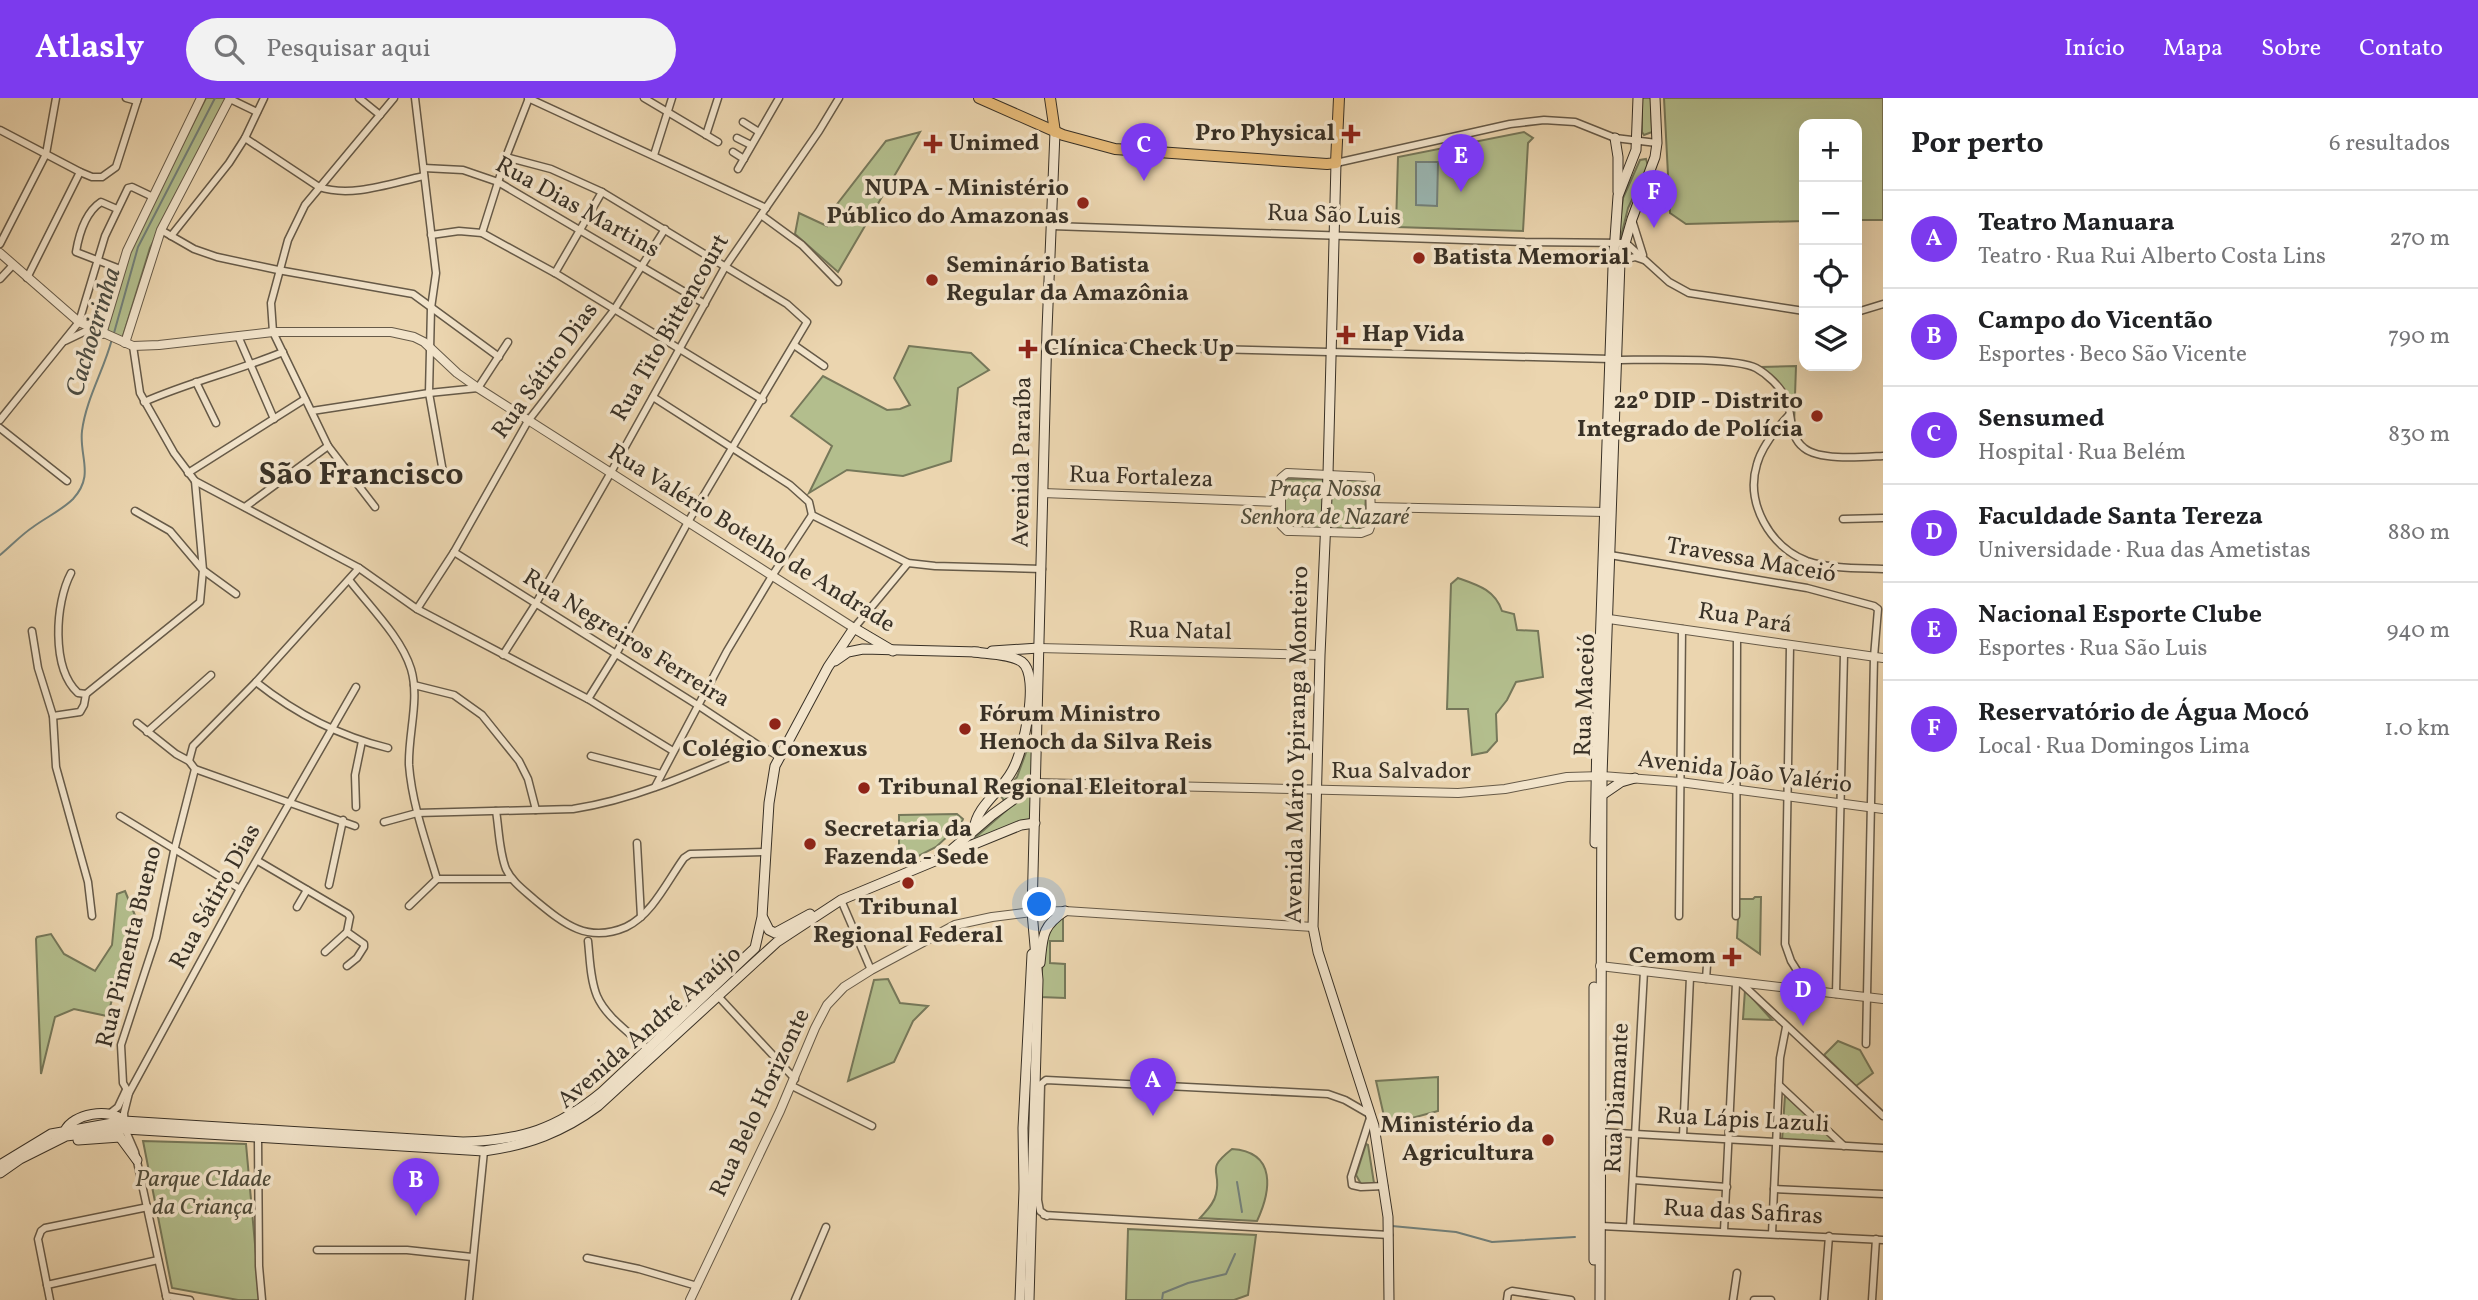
<!DOCTYPE html>
<html lang="pt">
<meta charset="utf-8">
<style>
body{margin:0;font-family:Vollkorn,serif;background:#f2f2f2;color:#202124}
.controls{position:absolute;right:21px;top:21px;display:grid;overflow:hidden;border-radius:14px;box-shadow:0 7px 28px #0002}
.controls button{width:63px;height:63px;display:grid;place-items:center;padding:0;border:0;border-bottom:2px solid #e0e0e0;background:#fff;color:#202124;font:35px sans-serif}
.you{position:absolute;left:1040px;top:807px;width:24px;height:24px;margin:-18px;border:5px solid #fff;border-radius:50%;background:#1a73e8;box-shadow:0 0 0 10px #1a73e833}
.badge{display:grid;place-items:center;width:46px;height:46px;border-radius:50%;background:#7c3aed;color:#fff;font-size:23px;font-weight:700}
.pin{position:absolute;translate:-50% -58px;filter:drop-shadow(0 2px 4px #0008)}
.pin::after{content:'';position:absolute;top:37px;width:24px;height:21px;background:inherit;clip-path:polygon(0 0,100% 0,50% 100%)}
.list{margin:0;padding:0;list-style:none}
h2{display:flex;justify-content:space-between;align-items:center;height:91px;margin:0;padding:0 28px;font-size:30px}
h2 small{font-size:23px;font-weight:400;color:#757577}
.list li{display:grid;grid-template-columns:46px 1fr auto;gap:21px;align-items:center;box-sizing:border-box;height:98px;padding:0 28px;border-top:2px solid #e0e0e0}
.list b{display:block;font-size:26px;white-space:nowrap}
.list p{margin:0;font-size:23px;white-space:nowrap;color:#757577}
.list em{font-size:23px;font-style:normal;color:#757577}
.icon{flex:none;width:38px;height:38px;fill:none;stroke:currentColor;stroke-width:2;stroke-linecap:round;stroke-linejoin:round}
.map{position:relative;flex:none;width:1883px;height:1202px;overflow:hidden}
header{display:flex;align-items:center;gap:42px;box-sizing:border-box;height:98px;padding:0 35px;background:#7c3aed;color:#fff}
header strong{font-size:33px}
nav{display:flex;gap:38px;margin-inline-start:auto;font-size:24px}
.search{width:490px;height:63px;background:#f2f2f2;display:flex;align-items:center;gap:18px;box-sizing:border-box;padding:0 24px;border-radius:38px;color:#757577;font-size:26px}
main{display:flex}
aside{flex:1;background:#fff}
.map>svg:first-child{display:block}
</style>
<header>
<strong>Atlasly</strong>
<div class="search"><svg class="icon" aria-label="search" viewBox="0 0 24 24"><circle cx="10" cy="10" r="6"/><path d="M15 15l6 6"/></svg>Pesquisar aqui</div>
<nav><a>Início</a><a>Mapa</a><a>Sobre</a><a>Contato</a></nav>
</header>
<main>
<div class="map">
<svg width="1883" height="1202" viewBox="0 0 1883 1202">
<rect width="100%" height="100%" fill="#ebd5af"/>
<filter id="stains"><feTurbulence type="fractalNoise" baseFrequency=".00286" numOctaves="4"/><feColorMatrix values="0 0 0 0 .2 0 0 0 0 .09 0 0 0 0 .02 0 0 0 .5 -.17"/></filter>
<radialGradient id="worn" r=".72"><stop offset=".6" stop-color="#630" stop-opacity="0"/><stop offset="1" stop-color="#630" stop-opacity=".3"/></radialGradient>
<g fill="#b3be8d" stroke="#76785a" stroke-width="2">
<polygon points="206,0 227,0 150,150 122,241 105,235 133,144"/>
<polygon points="1642,0 1651,0 1652,34 1644,37 1642,34"/>
<polygon points="1664,0 1883,0 1883,122 1857,122 1857,26 1804,26 1804,123 1686,126 1670,115"/>
<polygon points="920,34 838,174 795,136 799,115 827,128 831,114 886,43"/>
<polygon points="1524,34 1533,40 1528,45 1523,133 1396,129 1398,59"/>
<polygon points="1646,61 1648,68 1628,110 1616,159 1623,100 1640,62"/>
<polygon points="909,248 971,255 989,272 958,290 951,363 903,378 847,372 809,395 832,348 791,318 823,278 887,312 900,311 910,307 894,280"/>
<polygon points="1796,268 1794,328 1777,284 1762,269"/>
<polygon points="1285,381 1366,382 1365,431 1284,430"/>
<path d="M1458,480C1478,487 1495,492 1502,513L1514,516L1517,532L1538,533L1543,579L1516,584L1507,602L1496,616L1497,643L1487,654L1472,657L1468,611H1447L1451,486Z"/>
<polygon points="1032,638 1032,680 1008,697 1013,707 1027,697 1031,697 1033,720 969,745 1009,710 1001,698 1017,679"/>
<polygon points="957,716 963,721 961,726 936,749 903,766 899,764 899,717"/>
<polygon points="125,793 141,832 134,843 126,843 121,873 107,918 74,911 55,919 41,976 36,841 37,839 51,836 64,856 95,873 112,847 117,796"/>
<polygon points="1755,799 1761,799 1760,856 1737,840 1739,801 1753,801"/>
<polygon points="1054,821 1063,821 1063,843 1050,843 1050,865 1065,866 1065,900 1040,899 1045,834"/>
<polygon points="888,881 900,905 928,908 913,923 894,964 848,983 874,882"/>
<polygon points="1745,892 1772,922 1743,921"/>
<polygon points="1838,943 1860,952 1873,975 1856,988 1824,957"/>
<polygon points="1438,979 1438,1013 1386,1027 1376,983"/>
<polygon points="1785,997 1836,1043 1835,1045 1782,1043"/>
<polygon points="143,1043 246,1046 260,1202 238,1202 172,1190"/>
<polygon points="1366,1046 1368,1047 1374,1085 1361,1086 1356,1077"/>
<path d="M1232,1051C1277,1054 1271,1093 1257,1123L1200,1120C1206,1113 1214,1106 1216,1096C1222,1071 1204,1073 1232,1051Z"/>
<polygon points="1128,1131 1256,1137 1248,1197 1234,1202 1126,1202"/>
</g>
<polygon fill="#9ab7b3" stroke="#73817b" stroke-width="2" points="1416,64 1438,64 1437,108 1416,107"/>
<g fill="none" stroke-linecap="round" stroke-linejoin="round">
<g stroke="#73817b" stroke-width="2">
<polyline points="114,235 138,149 215,0"/>
<path d="M0,457C11,448 21,437 33,429C45,420 62,412 73,401C95,377 79,359 82,333C86,301 104,272 112,241"/>
<polyline points="1237,1084 1242,1114"/>
<polyline points="1392,1128 1456,1134 1492,1144 1575,1139"/>
<polyline points="1162,1202 1163,1195 1188,1185 1226,1176 1235,1156"/>
</g>
<defs>
<g id="minor">
<polyline points="126,0 137,3"/>
<polyline points="359,0 380,17"/>
<polyline points="415,0 436,175 431,210 429,295 443,374"/>
<polyline points="528,0 766,110"/>
<polyline points="644,0 718,44"/>
<polyline points="230,1 257,14"/>
<polyline points="743,24 759,34"/>
<polyline points="0,32 80,74 92,79 102,79 116,69 138,0"/>
<polyline points="706,37 718,0"/>
<path d="M245,40L319,89C352,100 391,85 424,78"/>
<polyline points="737,40 751,47"/>
<polyline points="733,54 744,61"/>
<polyline points="654,57 672,0"/>
<polyline points="506,59 551,71 602,94 787,206 807,224 688,424 616,556 588,601"/>
<polyline points="1336,65 1510,26 1544,22 1575,24 1615,40 1657,45"/>
<polyline points="424,70 463,72 498,84 705,206"/>
<polyline points="738,71 779,0"/>
<path d="M117,111L101,104C86,114 79,136 76,154L120,171"/>
<polyline points="761,117 802,147 838,184"/>
<polyline points="1633,125 1643,157"/>
<polyline points="1052,128 1525,144 1626,145 1669,184 1689,195 1804,213"/>
<polyline points="161,132 194,151 217,159 278,172 413,196 499,259"/>
<polyline points="482,135 506,59 529,0"/>
<polyline points="431,137 459,133 482,135 555,175 763,302"/>
<polyline points="171,138 229,65 245,40 264,0"/>
<polyline points="0,146 46,56 56,0"/>
<polyline points="1620,163 1635,159 1644,162"/>
<polyline points="555,175 602,94"/>
<polyline points="27,180 80,74"/>
<polyline points="0,181 13,167"/>
<polyline points="1857,214 1883,206"/>
<polyline points="238,238 274,321"/>
<polyline points="65,243 90,231"/>
<polyline points="794,247 824,268"/>
<polyline points="1047,247 1611,261"/>
<polyline points="133,248 140,295 174,355 195,383 359,470 417,511 588,601 673,653"/>
<path d="M1617,262C1646,262 1735,259 1756,270C1767,276 1781,289 1786,301C1793,316 1788,338 1804,350C1820,363 1863,359 1883,358"/>
<polyline points="196,284 216,325"/>
<polyline points="653,299 790,387 809,404 812,417 908,465 935,468 1042,471"/>
<path d="M144,304C189,284 237,273 283,254"/>
<polyline points="312,313 429,295 478,290 508,244"/>
<path d="M1789,317C1776,331 1762,348 1757,366C1745,405 1770,449 1807,463C1831,471 1859,470 1883,471"/>
<polyline points="0,322 79,224 105,138 128,90 132,89 153,99"/>
<polyline points="0,330 67,383"/>
<polyline points="188,375 305,301"/>
<polyline points="245,409 328,348"/>
<polyline points="375,409 328,348 273,234 271,205 288,142 305,107 394,0"/>
<polyline points="135,413 170,433 203,472 236,496"/>
<polyline points="1843,421 1883,420"/>
<polyline points="454,454 699,608 761,649 779,658"/>
<polyline points="1610,457 1807,490 1874,508 1878,511 1874,559 1866,946"/>
<path d="M71,475C55,505 51,570 78,595L86,596"/>
<path d="M350,483C370,509 401,539 411,571C420,601 408,636 409,667C412,706 426,744 437,781"/>
<polyline points="417,511 454,454 528,323 614,212 665,131"/>
<polyline points="854,530 908,465"/>
<polyline points="32,533 38,570 53,618 56,669 88,784 92,818"/>
<polyline points="1790,548 1785,846 1791,863 1810,893"/>
<polyline points="503,557 535,507 610,376 725,169 819,33 839,0"/>
<path d="M256,584C295,615 339,638 388,650"/>
<polyline points="414,587 454,597 482,617 519,663 528,681 536,712"/>
<polyline points="86,596 200,504 203,472 195,383"/>
<polyline points="53,618 80,614 84,607 86,596"/>
<polyline points="137,625 176,656 189,663 195,671 355,728"/>
<polyline points="147,634 211,577"/>
<polyline points="591,658 661,676"/>
<polyline points="189,663 193,648 256,584 359,470"/>
<polyline points="655,689 727,553 772,478 812,417"/>
<polyline points="356,709 355,677 362,643"/>
<path d="M496,713C499,731 499,753 506,771C512,784 525,793 535,802C563,825 587,846 626,829C652,817 668,782 684,760L690,756L766,754"/>
<polyline points="120,718 240,791"/>
<path d="M384,724L417,715L573,711C633,702 691,676 746,652L761,649"/>
<polyline points="637,745 641,819"/>
<polyline points="258,763 348,816 350,819 347,834 364,846 364,849 357,860 347,868"/>
<polyline points="437,781 512,781"/>
<polyline points="329,787 343,722"/>
<polyline points="841,802 871,872"/>
<polyline points="409,808 437,781"/>
<polyline points="297,809 307,792"/>
<polyline points="1679,818 1682,531"/>
<polyline points="1736,818 1737,539"/>
<path d="M588,843C590,861 590,881 597,898C606,919 630,935 647,951"/>
<polyline points="325,854 347,834"/>
<polyline points="1706,881 1707,867"/>
<polyline points="1741,885 1883,1018"/>
<polyline points="1836,896 1844,556"/>
<polyline points="717,897 795,981"/>
<polyline points="1779,987 1844,1048"/>
<polyline points="792,988 872,1028"/>
<polyline points="129,995 123,985 121,947 156,840 174,753 195,671"/>
<polyline points="109,1016 118,1009 126,992"/>
<polyline points="1600,1034 1883,1050"/>
<polyline points="1683,1038 1690,879"/>
<polyline points="258,1041 259,1168 262,1202"/>
<polyline points="1633,1082 1727,1089"/>
<polyline points="1774,1091 1883,1096"/>
<polyline points="1044,1117 1389,1137"/>
<polyline points="1047,1118 1040,1113 1038,1102 1041,986 1046,982 1328,996 1345,1002 1371,1017 1351,1079 1352,1087 1361,1089 1384,1088"/>
<polyline points="1601,1128 1883,1142"/>
<polyline points="1630,1129 1644,873"/>
<polyline points="1724,1133 1736,885"/>
<polyline points="1772,1136 1780,960 1786,929"/>
<polyline points="317,1152 407,1152 472,1159"/>
<polyline points="587,1160 639,1171 697,1188"/>
<polyline points="47,1187 158,1162"/>
<polyline points="166,1198 190,1202"/>
<polyline points="50,1202 38,1141 41,1133 45,1130 148,1109"/>
<polyline points="167,1202 135,1054 125,1031 124,1015 129,995 240,791 356,589"/>
<polyline points="469,1202 484,1053"/>
<polyline points="795,1202 826,1129"/>
<polyline points="1507,1202 1508,1195 1512,1193 1571,1202"/>
<polyline points="1733,1202 1737,1175"/>
<polyline points="1754,1202 1771,1202"/>
<polyline points="1824,1202 1829,1138"/>
<polyline points="1872,1202 1876,1141"/>
</g>
<g id="tertiary">
<polyline points="0,155 79,224 133,248 159,247 273,234 391,234 414,239 424,244 457,275 478,290 854,530"/>
<polyline points="102,236 127,153 201,0"/>
<polyline points="125,245 161,132 230,0"/>
<polygon points="1287,375 1370,379 1371,426 1369,432 1361,435 1292,433 1287,433 1281,427 1281,380"/>
<polyline points="1043,395 1281,404"/>
<polyline points="1371,409 1605,414"/>
<polyline points="1602,520 1883,560"/>
<polyline points="1039,550 1320,557"/>
<polyline points="1036,685 1458,695 1505,691 1567,679 1602,678 1680,684 1883,711"/>
<polyline points="1600,868 1883,901"/>
<polyline points="690,1202 780,1013 815,930 827,907 844,889 871,872 955,827 992,819 1032,814 1065,813 1313,829"/>
</g>
<g id="secondary">
<polyline points="1615,40 1618,59 1618,94"/>
<polyline points="1336,65 1328,376 1320,557 1313,829 1318,854 1374,1028 1388,1119 1389,1202"/>
<polyline points="992,553 1039,550"/>
<polyline points="835,563 848,554 863,551 978,554"/>
<polyline points="1602,697 1621,684 1635,680"/>
<path d="M974,731C977,707 1001,694 1012,673C1023,655 1041,579 1022,564C1011,556 988,556 974,554"/>
<polyline points="1595,745 1597,638 1613,169 1618,98 1636,52 1638,0"/>
<polyline points="950,756 1021,727 1035,725"/>
<polyline points="763,820 769,832 775,835 810,816"/>
<path d="M1040,865C1043,839 1041,829 1065,813"/>
<polyline points="1594,889 1594,1162"/>
<path d="M65,1033C72,1016 110,1009 124,1023"/>
<polyline points="120,1039 137,1062"/>
<polyline points="78,1042 120,1039"/>
<path d="M0,1067L51,1036L124,1023L463,1044C522,1042 557,1031 602,994L755,850L762,819L769,705L775,668L828,569L854,530L893,553"/>
<path d="M0,1075L20,1061L66,1038L125,1031L484,1053C528,1047 563,1034 598,1008L777,844L841,802L942,760L992,717L1036,685"/>
<polyline points="1020,1202 1024,1091 1023,1030 1032,856"/>
<polyline points="1029,1202 1038,882 1032,814 1047,232 1055,34"/>
<polyline points="1600,1202 1602,678 1620,163 1632,121 1655,59 1657,45 1655,0"/>
</g>
<g id="primary">
<polyline points="979,0 1063,37 1115,51 1327,66 1336,65 1339,0"/>
<polyline points="1050,0 1055,34"/>
</g>
</defs>
<use href="#minor" stroke="#665a48" stroke-width="9"/>
<use href="#tertiary" stroke="#665a48" stroke-width="10"/>
<use href="#secondary" stroke="#393126" stroke-width="11"/>
<use href="#primary" stroke="#393126" stroke-width="12"/>
<use href="#minor" stroke="#f2e4cb" stroke-width="6"/>
<use href="#tertiary" stroke="#f2e4cb" stroke-width="8"/>
<use href="#secondary" stroke="#f2e4cb" stroke-width="9"/>
<use href="#primary" stroke="#e6ba78" stroke-width="10"/>
</g>
<g fill="#8f2418" stroke="#f2e4cb" stroke-width="2.5">
<path d="M1347.5 25.5h7v7h7v7h-7v7h-7v-7h-7v-7h7z"/>
<path d="M929.5 35.5h7v7h7v7h-7v7h-7v-7h-7v-7h7z"/>
<circle cx="1083" cy="105" r="7"/>
<circle cx="1419" cy="160" r="7"/>
<circle cx="932" cy="182" r="7"/>
<path d="M1342.5 226.5h7v7h7v7h-7v7h-7v-7h-7v-7h7z"/>
<path d="M1024.5 240.5h7v7h7v7h-7v7h-7v-7h-7v-7h7z"/>
<circle cx="1817" cy="318" r="7"/>
<circle cx="775" cy="626" r="7"/>
<circle cx="965" cy="631" r="7"/>
<circle cx="864" cy="690" r="7"/>
<circle cx="810" cy="746" r="7"/>
<circle cx="908" cy="785" r="7"/>
<path d="M1728.5 848.5h7v7h7v7h-7v7h-7v-7h-7v-7h7z"/>
<circle cx="1548" cy="1042" r="7"/>
</g>
<g text-anchor="middle" dominant-baseline="central" stroke-width="7" stroke-linejoin="round" paint-order="stroke">
<g font-size="24" font-weight="bold" fill="#393126" stroke="#f2e4cb" text-anchor="start">
<text x="1335" y="36" text-anchor="end">Pro Physical</text>
<text x="949" y="46">Unimed</text>
<text x="1069" y="91" text-anchor="end">NUPA - Ministério<tspan x="1069" dy="28">Público do Amazonas</tspan></text>
<text x="1433" y="160">Batista Memorial</text>
<text x="946" y="168">Seminário Batista<tspan x="946" dy="28">Regular da Amazônia</tspan></text>
<text x="1362" y="237">Hap Vida</text>
<text x="1044" y="251">Clínica Check Up</text>
<text x="1803" y="304" text-anchor="end">22º DIP - Distrito<tspan x="1803" dy="28">Integrado de Polícia</tspan></text>
<text x="979" y="617">Fórum Ministro<tspan x="979" dy="28">Henoch da Silva Reis</tspan></text>
<text x="775" y="652" text-anchor="middle">Colégio Conexus</text>
<text x="878" y="690">Tribunal Regional Eleitoral</text>
<text x="824" y="732">Secretaria da<tspan x="824" dy="28">Fazenda - Sede</tspan></text>
<text x="908" y="810" text-anchor="middle">Tribunal<tspan x="908" dy="28">Regional Federal</tspan></text>
<text x="1716" y="859" text-anchor="end">Cemom</text>
<text x="1534" y="1028" text-anchor="end">Ministério da<tspan x="1534" dy="28">Agricultura</tspan></text>
</g>
<g font-size="24" fill="#393126" stroke="#f2e4cb">
<text transform="translate(577 110) rotate(29)">Rua Dias Martins</text>
<text transform="translate(1334 118) rotate(2)">Rua São Luis</text>
<text transform="translate(671 230) rotate(-60)">Rua Tito Bittencourt</text>
<text transform="translate(546 273) rotate(-54)">Rua Sátiro Dias</text>
<text transform="translate(1023 364) rotate(-89)">Avenida Paraíba</text>
<text transform="translate(1141 380) rotate(2)">Rua Fortaleza</text>
<text transform="translate(751 441) rotate(32)">Rua Valério Botelho de Andrade</text>
<text transform="translate(1751 463) rotate(10)">Travessa Maceió</text>
<text transform="translate(1745 521) rotate(9)">Rua Pará</text>
<text transform="translate(1180 534) rotate(1)">Rua Natal</text>
<text transform="translate(626 541) rotate(32)">Rua Negreiros Ferreira</text>
<text transform="translate(1586 597) rotate(-88)">Rua Maceió</text>
<text transform="translate(1298 647) rotate(-89)">Avenida Mário Ypiranga Monteiro</text>
<text x="1401" y="674">Rua Salvador</text>
<text transform="translate(1745 675) rotate(7)">Avenida João Valério</text>
<text transform="translate(216 799) rotate(-61)">Rua Sátiro Dias</text>
<text transform="translate(130 849) rotate(-76)">Rua Pimenta Bueno</text>
<text transform="translate(650 930) rotate(-41)">Avenida André Araújo</text>
<text transform="translate(1618 1000) rotate(-87)">Rua Diamante</text>
<text transform="translate(761 1005) rotate(-65)">Rua Belo Horizonte</text>
<text transform="translate(1743 1023) rotate(3)">Rua Lápis Lazuli</text>
<text transform="translate(1743 1115) rotate(3)">Rua das Safiras</text>
</g>
<g font-size="24" font-style="italic" fill="#514d3b" stroke="#f2e4cb">
<text x="1325" y="392">Praça Nossa<tspan x="1325" dy="28">Senhora de Nazaré</tspan></text>
<text x="203" y="1082">Parque CIdade<tspan x="203" dy="28">da Criança</tspan></text>
</g>
<g font-size="26" font-style="italic" fill="#4c4c42" stroke="#f2e4cb">
<text transform="translate(94 234) rotate(-73)">Cachoeirinha</text>
</g>
<g font-size="32" font-weight="bold" fill="#393126" stroke="#f2e4cb">
<text x="361" y="378">São Francisco</text>
</g>
</g>
<rect width="100%" height="100%" filter="url(#stains)"/>
<rect width="100%" height="100%" fill="url(#worn)"/>
</svg>
<div class="controls">
<button>+</button>
<button>−</button>
<button><svg class="icon" aria-label="locate" viewBox="0 0 24 24"><circle cx="12" cy="12" r="6"/><path d="M12 2v4M12 18v4M2 12h4M18 12h4"/></svg></button>
<button><svg class="icon" aria-label="layers" viewBox="0 0 24 24"><path d="M12 4l9 5-9 5-9-5zM3 14l9 5 9-5"/></svg></button>
</div>
<div class="you"></div>
<div class="pin badge" style="left:1153px;top:1018px">A</div>
<div class="pin badge" style="left:416px;top:1118px">B</div>
<div class="pin badge" style="left:1144px;top:83px">C</div>
<div class="pin badge" style="left:1803px;top:928px">D</div>
<div class="pin badge" style="left:1461px;top:94px">E</div>
<div class="pin badge" style="left:1654px;top:130px">F</div>
</div>
<aside>
<h2>Por perto<small>6 resultados</small></h2>
<ul class="list">
<li><span class="badge">A</span><div><b>Teatro Manuara</b><p>Teatro · Rua Rui Alberto Costa Lins</p></div><em>270 m</em></li>
<li><span class="badge">B</span><div><b>Campo do Vicentão</b><p>Esportes · Beco São Vicente</p></div><em>790 m</em></li>
<li><span class="badge">C</span><div><b>Sensumed</b><p>Hospital · Rua Belém</p></div><em>830 m</em></li>
<li><span class="badge">D</span><div><b>Faculdade Santa Tereza</b><p>Universidade · Rua das Ametistas</p></div><em>880 m</em></li>
<li><span class="badge">E</span><div><b>Nacional Esporte Clube</b><p>Esportes · Rua São Luis</p></div><em>940 m</em></li>
<li><span class="badge">F</span><div><b>Reservatório de Água Mocó</b><p>Local · Rua Domingos Lima</p></div><em>1.0 km</em></li>
</ul>
</aside>
</main>
